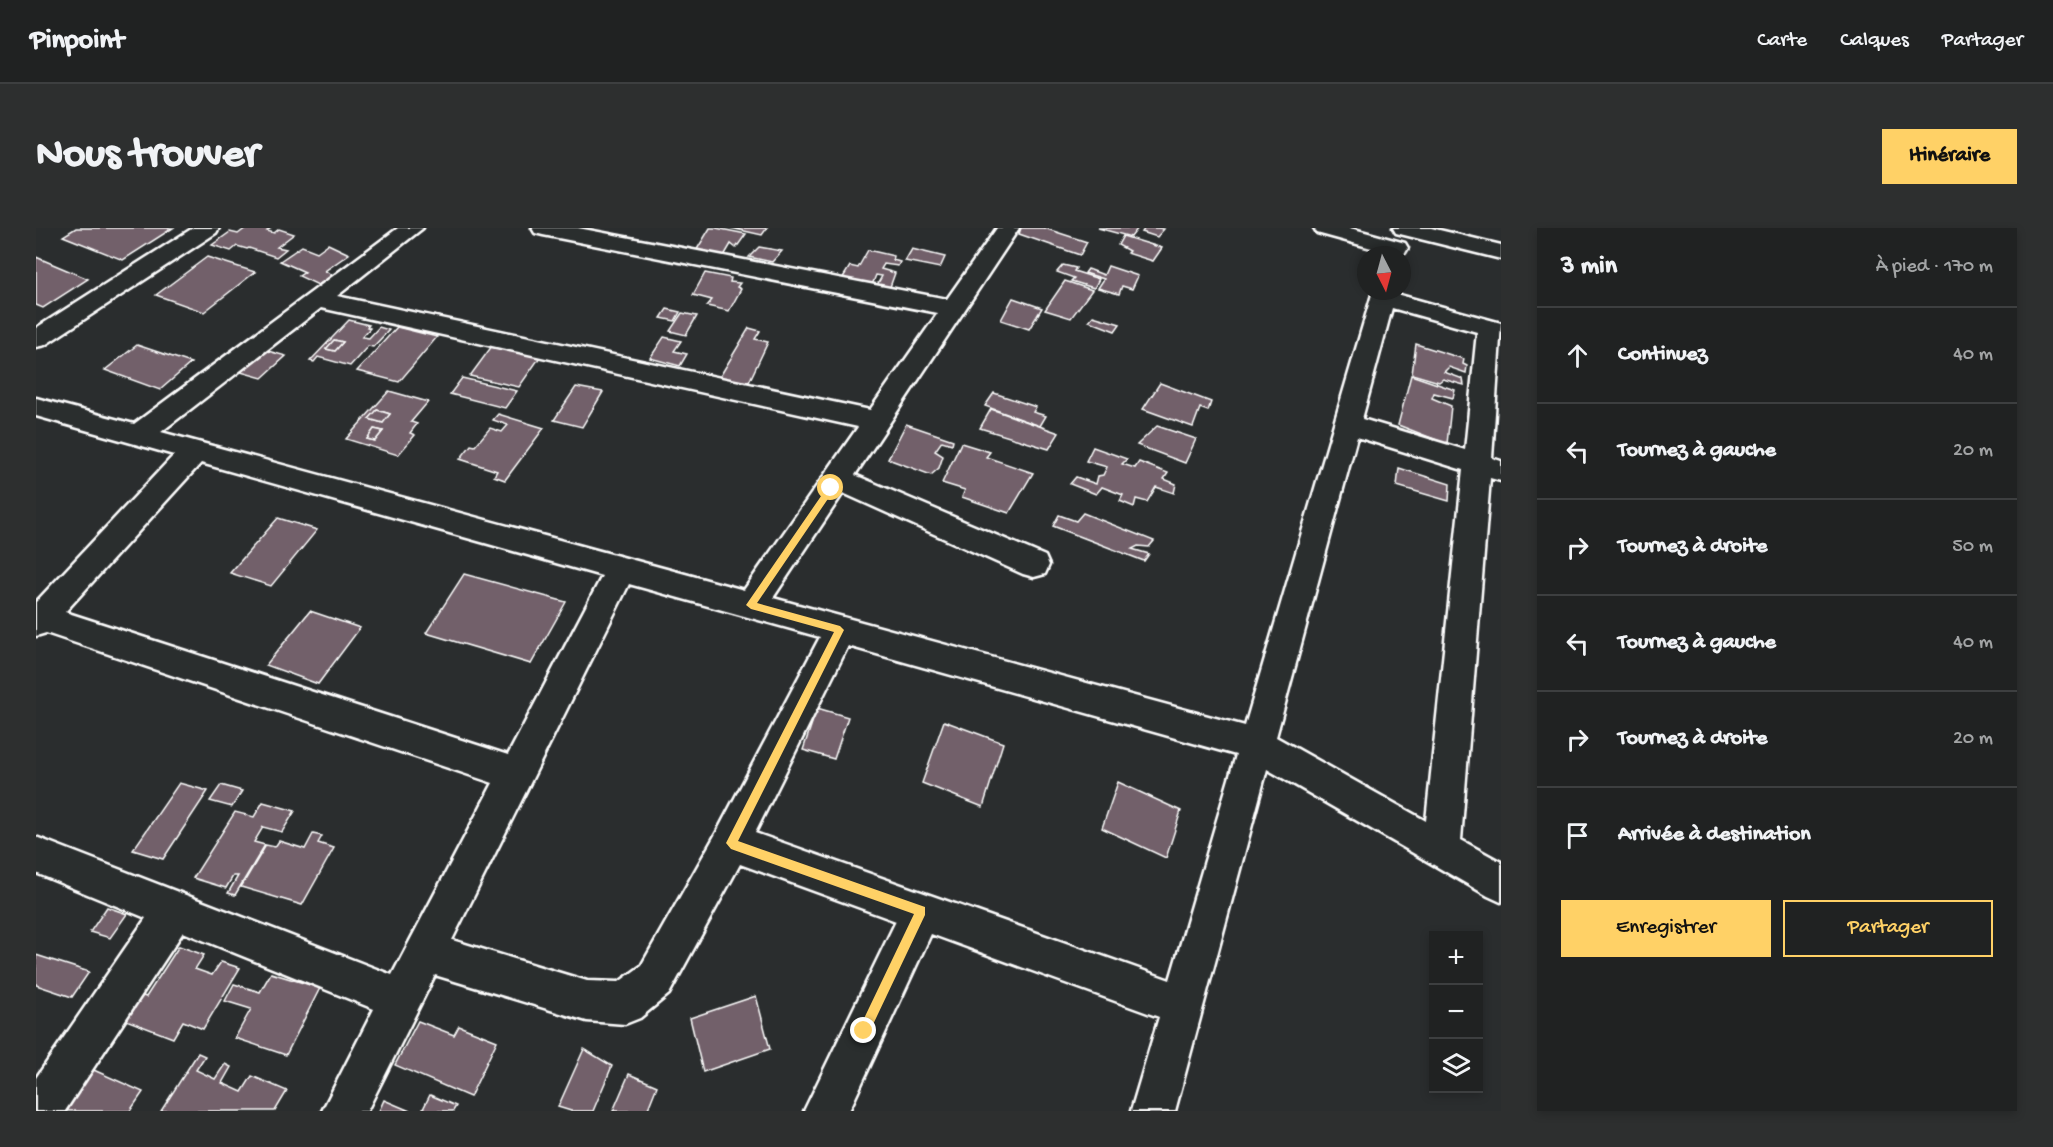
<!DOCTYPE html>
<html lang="fr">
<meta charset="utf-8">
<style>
body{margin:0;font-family:"Gochi Hand",sans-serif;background:#2d2f2f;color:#f1f3f6}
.controls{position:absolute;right:18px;bottom:18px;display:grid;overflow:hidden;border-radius:0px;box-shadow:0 3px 9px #0003}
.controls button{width:54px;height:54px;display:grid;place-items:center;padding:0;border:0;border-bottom:2px solid #3d3f40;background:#202222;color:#f1f3f6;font:30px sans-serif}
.compass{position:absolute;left:1321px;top:18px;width:54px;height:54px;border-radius:50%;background:#202222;box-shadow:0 3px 9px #0003;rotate:174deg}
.stop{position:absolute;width:18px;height:18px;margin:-14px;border:4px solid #ffd166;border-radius:50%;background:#fff}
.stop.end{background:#ffd166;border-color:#fff;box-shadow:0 2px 6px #0008}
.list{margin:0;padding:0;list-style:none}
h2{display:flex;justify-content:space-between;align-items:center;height:78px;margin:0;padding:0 24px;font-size:26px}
h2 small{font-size:20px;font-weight:400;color:#a2a4a5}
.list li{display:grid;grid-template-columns:39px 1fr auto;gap:18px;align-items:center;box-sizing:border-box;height:96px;padding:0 24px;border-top:2px solid #3d3f40}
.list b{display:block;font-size:22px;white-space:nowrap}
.list em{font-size:20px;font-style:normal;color:#a2a4a5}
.actions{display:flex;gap:12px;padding:18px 24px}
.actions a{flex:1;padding:14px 0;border:2px solid #ffd166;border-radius:0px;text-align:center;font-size:21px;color:#ffd166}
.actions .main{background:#ffd166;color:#111}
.icon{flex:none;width:33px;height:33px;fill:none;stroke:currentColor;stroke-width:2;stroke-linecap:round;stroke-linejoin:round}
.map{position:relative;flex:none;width:1465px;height:883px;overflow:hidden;border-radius:0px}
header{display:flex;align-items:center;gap:36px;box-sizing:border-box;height:84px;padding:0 30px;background:#202222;border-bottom:2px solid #3d3f40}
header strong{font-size:28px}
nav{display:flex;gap:33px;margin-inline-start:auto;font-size:21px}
.intro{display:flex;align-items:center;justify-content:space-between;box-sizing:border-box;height:144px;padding:0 36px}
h1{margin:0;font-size:42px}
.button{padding:15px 27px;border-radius:0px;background:#ffd166;color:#111;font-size:21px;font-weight:700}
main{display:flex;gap:36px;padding:0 36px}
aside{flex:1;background:#202222;border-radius:0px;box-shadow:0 3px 9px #0003}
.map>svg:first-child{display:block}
</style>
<header>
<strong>Pinpoint</strong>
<nav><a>Carte</a><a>Calques</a><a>Partager</a></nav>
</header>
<div class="intro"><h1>Nous trouver</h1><a class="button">Itinéraire</a></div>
<main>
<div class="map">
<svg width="1465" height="883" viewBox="0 0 1465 883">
<rect width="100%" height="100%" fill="#2a2d2e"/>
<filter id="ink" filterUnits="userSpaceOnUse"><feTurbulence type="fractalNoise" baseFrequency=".0167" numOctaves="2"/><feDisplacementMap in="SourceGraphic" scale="12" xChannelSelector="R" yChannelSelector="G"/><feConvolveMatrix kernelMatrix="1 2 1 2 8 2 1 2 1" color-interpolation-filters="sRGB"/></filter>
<g filter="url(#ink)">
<g fill="#72616a" stroke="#fff" stroke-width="1.5" fill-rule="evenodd">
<polygon points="40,0 137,0 87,32 27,8"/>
<polygon points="210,0 235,0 231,3 238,5 243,1 258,6 241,19 250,21 240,29 213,20 211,21 201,18 195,23 176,17 194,4 202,6"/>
<polygon points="674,0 680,0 710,6 700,20 695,16 688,28 660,23"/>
<polygon points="695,0 731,0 726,7"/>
<polygon points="985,0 1008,0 1051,14 1044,27 983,6"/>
<polygon points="1062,0 1102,0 1095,9"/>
<polygon points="1109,0 1122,0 1128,1 1121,9 1106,4"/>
<polygon points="1087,8 1126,20 1117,33 1091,25 1093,23 1082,17"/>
<polygon points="292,16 313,26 289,43 297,47 282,57 263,48 269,44 244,33 266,18 281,24"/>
<polygon points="723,19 746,23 736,34 713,29"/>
<polygon points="876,21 909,29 904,40 869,33"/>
<polygon points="832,22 858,28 857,32 864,34 862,38 848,36 845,41 859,45 854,59 841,57 846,48 840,47 836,57 806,51 814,38 822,40"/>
<polygon points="0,29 52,51 7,80 0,77"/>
<polygon points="171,29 219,44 168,84 120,67"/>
<polygon points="1027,37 1040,40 1038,43 1063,51 1058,60 1035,53 1038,50 1021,44"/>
<polygon points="1072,38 1102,48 1096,61 1086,58 1083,66 1062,60 1068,51 1049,45 1052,41 1068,47"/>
<polygon points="669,45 695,50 694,54 704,55 701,59 705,61 693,83 671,78 676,72 657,67"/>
<polygon points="1029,53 1056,62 1035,90 1009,82"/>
<polygon points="977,70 1006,80 993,101 965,92"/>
<polygon points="631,81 644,84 639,93 625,90"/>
<polygon points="646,85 661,88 650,107 634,103"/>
<polygon points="1057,88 1084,96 1079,103 1053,93"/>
<path d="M313,92L333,97L331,99L334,100L326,109L333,110L343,99L353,102L337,119L332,118L314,138L282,129L278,134L274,133ZM298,112L307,114L299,123L290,121Z"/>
<polygon points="361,99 401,109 363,154 321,143"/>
<polygon points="713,100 724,103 719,111 732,114 713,154 683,150"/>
<polygon points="628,109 645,113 638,123 651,126 644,138 614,130"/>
<polygon points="298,112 307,114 299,123 290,121"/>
<polygon points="1380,116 1428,131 1427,136 1431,138 1430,145 1413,139 1408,144 1427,151 1428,157 1407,151 1403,154 1376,146"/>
<polygon points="101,117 155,135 124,162 69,142"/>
<polygon points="456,118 504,129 483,159 434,148"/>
<polygon points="225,121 250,128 226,150 201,143"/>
<polygon points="1375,147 1419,162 1417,170 1398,165 1396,170 1415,178 1411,216 1362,197"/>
<polygon points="426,150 481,163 469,180 414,166"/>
<polygon points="1124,155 1175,174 1172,183 1164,180 1157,199 1107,181"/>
<polygon points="540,159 567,164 546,199 518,192"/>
<path d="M353,163L392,174L375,194L381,196L374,205L379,207L362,227L310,211ZM341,182L354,186L347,195L333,191ZM338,201L347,203L339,213L331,211Z"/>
<polygon points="958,165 1000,179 997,184 1010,188 1004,198 949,178"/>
<polygon points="955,181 1023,205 1013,221 944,200"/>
<polygon points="341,182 354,186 347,195 333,191"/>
<polygon points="462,186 508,200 469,252 458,248 461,243 424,231 435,217 439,218 454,200 466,204 472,197 457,192"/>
<polygon points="870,196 917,212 916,216 906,213 899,223 907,228 903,240 895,247 852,231"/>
<polygon points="1121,198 1160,211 1149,235 1101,217"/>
<polygon points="338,201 347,203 339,213 331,211"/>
<polygon points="925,215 954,224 950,229 997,245 973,285 926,269 929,262 906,255"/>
<polygon points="1057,219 1091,231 1086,236 1099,240 1103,234 1132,245 1128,251 1140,256 1138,265 1120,259 1111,274 1100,271 1098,279 1084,273 1087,267 1066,259 1060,266 1034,256 1040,249 1060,256 1062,248 1067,247 1071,239 1050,233"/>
<polygon points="1363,240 1414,256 1413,273 1361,258"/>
<polygon points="1047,285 1118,313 1113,319 1102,318 1096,321 1113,326 1108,333 1017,298 1023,287 1040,293"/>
<polygon points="242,290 281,302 235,358 194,345"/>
<polygon points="428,346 530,374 495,436 390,405"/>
<polygon points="274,383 324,400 282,456 230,437"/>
<polygon points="781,480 812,489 798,531 767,522"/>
<polygon points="908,493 967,515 947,579 886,555"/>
<polygon points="1082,554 1145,583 1130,630 1066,600"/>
<polygon points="143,555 172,563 127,631 97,622"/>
<polygon points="185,557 206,563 196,579 174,573"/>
<polygon points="227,574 259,583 246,604 227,599 218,614 229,617 199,667 192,665 202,648 197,648 190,660 157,650 199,584 218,589"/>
<polygon points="277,606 286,608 282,615 298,620 266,677 205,659 230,617 239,619 243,613 269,621"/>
<polygon points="71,679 91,686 74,710 54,704"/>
<polygon points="143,718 168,727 159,741 176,747 185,734 204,740 167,801 147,793 137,810 77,787 93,763 110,769"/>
<polygon points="0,727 53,744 36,769 0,757"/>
<polygon points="235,745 284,760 250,827 199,810 215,781 189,773 198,756 224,764"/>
<polygon points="720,768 734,821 667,844 654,790"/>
<polygon points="382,793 418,807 423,798 461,813 434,869 359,837"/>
<polygon points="548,821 576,838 557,883 535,883 522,879"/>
<polygon points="162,825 169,828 160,842 179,851 189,836 195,839 186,855 206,864 216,848 251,863 239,883 125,883"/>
<polygon points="51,839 107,864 94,883 31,883 23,879"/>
<polygon points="593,846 621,858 611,883 577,883"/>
<polygon points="394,867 420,878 417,883 386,883"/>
<polygon points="348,872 374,883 343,883"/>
</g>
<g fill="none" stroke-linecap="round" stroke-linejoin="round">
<defs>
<g id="minor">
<polygon points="157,0 183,0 180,5 9,117 0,119 0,100"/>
<path d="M362,0H387L301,68L834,182L902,85L507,7L499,5L496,0H542L911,71L961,0H983L819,247L1009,328L1013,337L1009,346L998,349L987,346L807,265L737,370L1209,498L1337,63H1361L1360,66L1465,95L1456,230L1465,233V253L1454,250L1425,612L1465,634V674L1452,668L1231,541L1139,883H1095L1123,789L895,706L813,883H768L860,693L704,636L633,766L604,790L589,796L551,793L399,747L331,883H286L338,781L147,704L29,883H0V850L110,690L0,645V609L356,747L457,555L10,405L0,408V374L138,227L0,188V170L98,196ZM285,80L822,199L708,362L125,204ZM1356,80L1441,104L1429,222L1326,191ZM1321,209L1427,242L1390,593L1240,509ZM165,235L566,348L472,527L29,384ZM593,356L784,409L682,602L605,738L583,754L551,753L416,712ZM812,418L1200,527L1134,752L719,605Z"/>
<polygon points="1278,0 1314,0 1369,15 1372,20 1369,25 1361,27 1281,5"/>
<polygon points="1357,0 1395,0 1465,17 1465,31 1360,5"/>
</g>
</defs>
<use href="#minor" stroke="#fff" stroke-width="5"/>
<use href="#minor" fill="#2a2d2e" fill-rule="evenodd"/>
</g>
</g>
<polygon fill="#ffd166" points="795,257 798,258 798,262 721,375 804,398 808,402 702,613 889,679 889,687 832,807 828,809 823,807 822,803 878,686 695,621 690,615 798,404 715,381 710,377 792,258"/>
</svg>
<div class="controls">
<button>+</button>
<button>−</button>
<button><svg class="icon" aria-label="layers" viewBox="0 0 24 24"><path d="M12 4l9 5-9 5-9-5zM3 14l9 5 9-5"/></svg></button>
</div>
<svg class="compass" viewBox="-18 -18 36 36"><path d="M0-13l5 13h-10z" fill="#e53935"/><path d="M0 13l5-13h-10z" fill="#a2a4a5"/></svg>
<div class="stop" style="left:795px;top:260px"></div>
<div class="stop end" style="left:828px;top:803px"></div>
</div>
<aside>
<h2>3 min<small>À pied · 170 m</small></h2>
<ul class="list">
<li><svg class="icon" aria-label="ahead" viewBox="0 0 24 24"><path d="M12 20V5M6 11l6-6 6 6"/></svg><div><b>Continuez</b></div><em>40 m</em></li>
<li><svg class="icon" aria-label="left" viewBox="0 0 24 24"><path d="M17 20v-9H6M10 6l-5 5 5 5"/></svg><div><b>Tournez à gauche</b></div><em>20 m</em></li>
<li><svg class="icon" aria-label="right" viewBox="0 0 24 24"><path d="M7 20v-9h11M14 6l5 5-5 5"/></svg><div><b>Tournez à droite</b></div><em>50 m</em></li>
<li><svg class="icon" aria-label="left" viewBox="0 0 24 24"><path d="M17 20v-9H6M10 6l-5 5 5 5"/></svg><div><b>Tournez à gauche</b></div><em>40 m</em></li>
<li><svg class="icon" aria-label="right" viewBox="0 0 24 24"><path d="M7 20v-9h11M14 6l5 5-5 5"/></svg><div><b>Tournez à droite</b></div><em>20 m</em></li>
<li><svg class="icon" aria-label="arrive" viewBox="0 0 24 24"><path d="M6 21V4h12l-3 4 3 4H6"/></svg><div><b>Arrivée à destination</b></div></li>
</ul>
<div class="actions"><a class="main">Enregistrer</a><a>Partager</a></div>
</aside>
</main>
